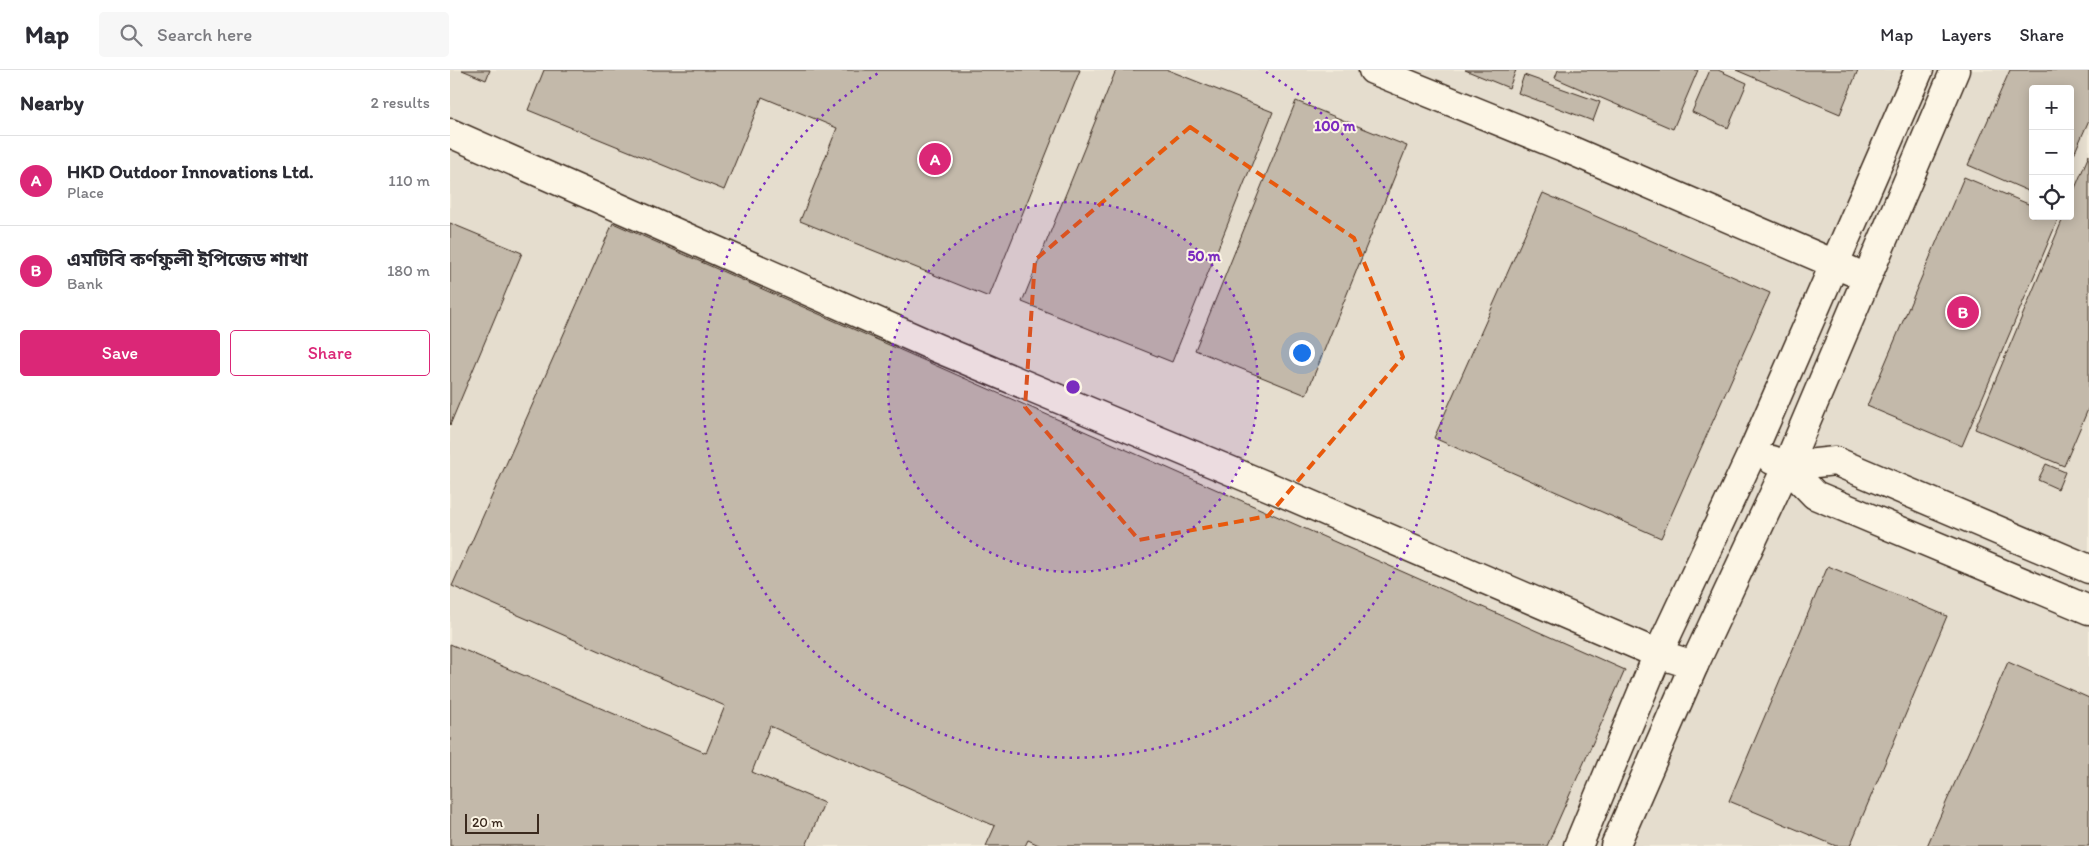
<!DOCTYPE html>
<meta charset="utf-8">
<style>
body{margin:0;font-family:Itim,"Noto Sans Bengali",sans-serif;background:#f7f7f7;color:#2b2b33}
.controls{position:absolute;right:15px;top:15px;display:grid;overflow:hidden;border-radius:5px;box-shadow:0 2px 12px #0003}
.controls button{width:45px;height:45px;display:grid;place-items:center;padding:0;border:0;border-bottom:1px solid #e1e1e2;background:#fff;color:#2b2b33;font:25px sans-serif}
.scale{position:absolute;left:15px;bottom:12px;width:74px;box-sizing:border-box;padding-left:5px;border:2px solid #3b2a1e;border-top:0;font-size:14px;line-height:18px;white-space:nowrap;color:#3b2a1e;-webkit-text-stroke:4px #fcf5e5;paint-order:stroke}
.you{position:absolute;left:851px;top:282px;width:18px;height:18px;margin:-12px;border:4px solid #fff;border-radius:50%;background:#1a73e8;box-shadow:0 0 0 8px #1a73e833}
.badge{display:grid;place-items:center;width:32px;height:32px;border-radius:50%;background:#db2777;color:#fff;font-size:16px;font-weight:700}
.pin{position:absolute;translate:-50% -50%;border:2px solid #fff;box-shadow:0 1px 5px #0006}
.list{margin:0;padding:0;list-style:none}
h2{display:flex;justify-content:space-between;align-items:center;height:65px;margin:0;padding:0 20px;font-size:21px}
h2 small{font-size:16px;font-weight:400;color:#7c7c81}
.list li{display:grid;grid-template-columns:32px 1fr auto;gap:15px;align-items:center;box-sizing:border-box;height:90px;padding:0 20px;border-top:1px solid #e1e1e2}
.list b{display:block;font-size:19px;white-space:nowrap}
.list p{margin:0;font-size:16px;white-space:nowrap;color:#7c7c81}
.list em{font-size:16px;font-style:normal;color:#7c7c81}
.actions{display:flex;gap:10px;padding:15px 20px}
.actions a{flex:1;padding:11px 0;border:1px solid #db2777;border-radius:5px;text-align:center;font-size:18px;color:#db2777}
.actions .main{background:#db2777;color:#fff}
.icon{flex:none;width:28px;height:28px;fill:none;stroke:currentColor;stroke-width:2;stroke-linecap:round;stroke-linejoin:round}
.map{position:relative;flex:none;width:1639px;height:776px;overflow:hidden}
header{display:flex;align-items:center;gap:30px;box-sizing:border-box;height:70px;padding:0 25px;background:#fff;border-bottom:1px solid #e1e1e2}
header strong{font-size:24px}
nav{display:flex;gap:28px;margin-inline-start:auto;font-size:18px}
.search{width:350px;height:45px;background:#f7f7f7;display:flex;align-items:center;gap:12px;box-sizing:border-box;padding:0 18px;border-radius:5px;color:#7c7c81;font-size:19px}
main{display:flex}
aside{flex:1;background:#fff}
.map>svg:first-child{display:block}
</style>
<header>
<strong>Map</strong>
<div class="search"><svg class="icon" aria-label="search" viewBox="0 0 24 24"><circle cx="10" cy="10" r="6"/><path d="M15 15l6 6"/></svg>Search here</div>
<nav><a>Map</a><a>Layers</a><a>Share</a></nav>
</header>
<main>
<aside>
<h2>Nearby<small>2 results</small></h2>
<ul class="list">
<li><span class="badge">A</span><div><b>HKD Outdoor Innovations Ltd.</b><p>Place</p></div><em>110 m</em></li>
<li><span class="badge">B</span><div><b>এমটিবি কর্ণফুলী ইপিজেড শাখা</b><p>Bank</p></div><em>180 m</em></li>
</ul>
<div class="actions"><a class="main">Save</a><a>Share</a></div>
</aside>
<div class="map">
<svg width="1639" height="776" viewBox="0 0 1639 776">
<rect width="100%" height="100%" fill="#f4eddd"/>
<filter id="ink" filterUnits="userSpaceOnUse"><feTurbulence type="fractalNoise" baseFrequency=".02" numOctaves="2"/><feDisplacementMap in="SourceGraphic" scale="10" xChannelSelector="R" yChannelSelector="G"/><feConvolveMatrix kernelMatrix="1 2 1 2 8 2 1 2 1" color-interpolation-filters="sRGB"/></filter>
<g filter="url(#ink)">
<path fill="#e5ddce" fill-rule="evenodd" d="M0,0H1639V776H0ZM1583,19H1620V146H1583Z"/>
<g fill="#c3b9aa" stroke="#3b2a1e">
<polygon points="12,0 40,0 36,10"/>
<polygon points="94,0 630,0 539,227 350,151 387,58 312,27 274,120 78,40"/>
<polygon points="666,0 718,0 823,42 722,292 572,232"/>
<polygon points="1015,0 1066,0 1059,18"/>
<polygon points="1108,0 1248,0 1223,59 1105,8"/>
<polygon points="1260,0 1268,0 1297,13 1278,58 1242,42"/>
<polygon points="1286,0 1408,0 1390,44"/>
<polygon points="1560,0 1639,0 1639,50 1620,93 1620,19 1583,19 1583,123 1518,95"/>
<polygon points="1074,5 1150,32 1143,51 1068,23"/>
<polygon points="846,31 957,76 856,325 745,280"/>
<polygon points="1639,85 1639,337 1614,396 1525,359 1614,146 1620,146 1620,130"/>
<polygon points="1514,107 1583,136 1583,146 1609,147 1512,376 1417,336"/>
<polygon points="1093,123 1320,223 1211,468 984,368"/>
<polygon points="0,153 72,183 0,355"/>
<polygon points="163,153 1175,600 1097,776 591,776 578,770 575,776 536,776 545,756 320,656 302,702 374,733 356,776 0,776 0,574 256,683 275,636 2,516"/>
<polygon points="1596,394 1615,402 1608,419 1588,410"/>
<polygon points="1378,496 1497,546 1400,776 1386,776 1279,731"/>
<polygon points="1558,592 1639,628 1639,776 1477,776"/>
</g>
<g fill="none" stroke-linecap="round" stroke-linejoin="round">
<defs>
<g id="minor">
<polyline points="923,0 1118,79 1401,201"/>
<polyline points="0,63 487,278 822,418 1208,584 1244,595"/>
<polyline points="1322,390 1337,396 1365,425 1639,540"/>
<polyline points="1337,396 1385,391 1639,499"/>
<polyline points="1128,776 1208,584 1303,381 1469,0"/>
<polyline points="1165,776 1244,595 1337,396 1505,0"/>
</g>
</defs>
<use href="#minor" stroke="#3b2a1e" stroke-width="31"/>
<use href="#minor" stroke="#fcf5e5" stroke-width="28"/>
</g>
</g>
<path fill="none" stroke="#e8590c" stroke-width="4" stroke-dasharray="10 6" stroke-linejoin="round" d="M740,57L904,168L953,287L818,446L689,470L575,337L585,190Z"/>
<circle cx="623" cy="317" r="185" fill="#7b2cbf" fill-opacity=".12"/>
<g fill="none" stroke="#7b2cbf" stroke-width="2.5" stroke-dasharray="2.5 5">
<circle cx="623" cy="317" r="185"/>
<path d="M816 2A370 370 0 1 1 430 2"/>
</g>
<circle cx="623" cy="317" r="8" fill="#7b2cbf" stroke="#fcf5e5" stroke-width="2.5"/>
<g font-size="15" text-anchor="middle" font-weight="bold" fill="#7b2cbf" stroke="#fcf5e5" stroke-width="4" stroke-linejoin="round" paint-order="stroke">
<text x="885" y="61">100 m</text>
<text x="754" y="191">50 m</text>
</g>
</svg>
<div class="controls">
<button>+</button>
<button>−</button>
<button><svg class="icon" aria-label="locate" viewBox="0 0 24 24"><circle cx="12" cy="12" r="6"/><path d="M12 2v4M12 18v4M2 12h4M18 12h4"/></svg></button>
</div>
<div class="scale">20 m</div>
<div class="you"></div>
<div class="pin badge" style="left:485px;top:89px">A</div>
<div class="pin badge" style="left:1513px;top:242px">B</div>
</div>
</main>
